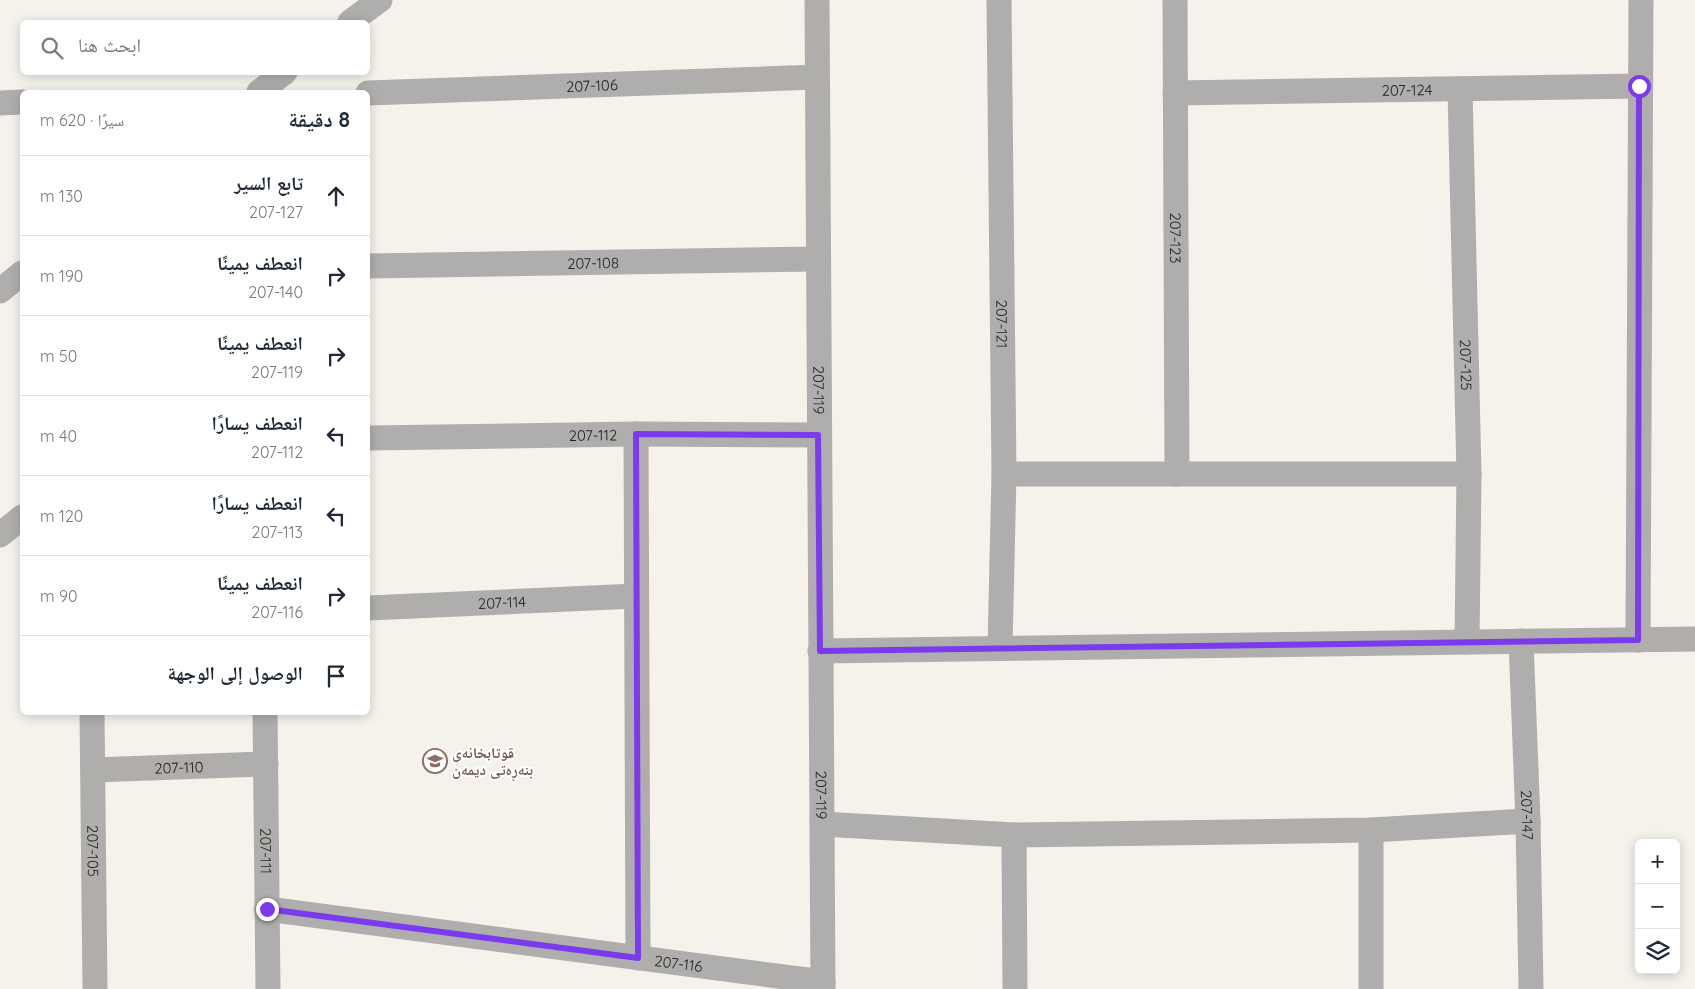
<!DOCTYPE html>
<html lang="ar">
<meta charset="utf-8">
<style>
body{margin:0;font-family:Quicksand,"Noto Naskh Arabic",sans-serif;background:#f2f2f3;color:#1f2937;direction:rtl}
.controls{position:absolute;right:15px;bottom:15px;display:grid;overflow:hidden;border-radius:8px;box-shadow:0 2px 12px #0003}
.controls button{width:45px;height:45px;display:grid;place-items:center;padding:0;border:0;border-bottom:1px solid #e0e1e3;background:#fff;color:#1f2937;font:25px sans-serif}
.stop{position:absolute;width:15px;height:15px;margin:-11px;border:4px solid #7c3aed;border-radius:50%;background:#fff}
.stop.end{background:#7c3aed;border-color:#fff;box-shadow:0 1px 5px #0008}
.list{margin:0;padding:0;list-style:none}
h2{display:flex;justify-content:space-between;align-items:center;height:65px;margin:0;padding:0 20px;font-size:21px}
h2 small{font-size:16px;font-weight:400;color:#747a83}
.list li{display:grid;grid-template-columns:32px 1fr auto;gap:15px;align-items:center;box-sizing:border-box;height:80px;padding:0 20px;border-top:1px solid #e0e1e3}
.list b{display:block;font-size:19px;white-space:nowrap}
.list p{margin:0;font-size:16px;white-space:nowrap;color:#747a83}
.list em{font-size:16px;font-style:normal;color:#747a83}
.icon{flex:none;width:28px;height:28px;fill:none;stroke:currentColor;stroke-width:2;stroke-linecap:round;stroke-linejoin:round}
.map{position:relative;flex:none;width:1695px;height:989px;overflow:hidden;direction:ltr}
.search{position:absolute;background:#fff;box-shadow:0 2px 12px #0003;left:20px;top:20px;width:350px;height:55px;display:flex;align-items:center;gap:12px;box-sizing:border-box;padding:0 18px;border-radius:8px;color:#747a83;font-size:19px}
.panel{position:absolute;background:#fff;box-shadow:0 2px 12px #0003;left:20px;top:90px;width:350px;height:625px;border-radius:8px;direction:rtl}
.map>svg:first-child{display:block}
</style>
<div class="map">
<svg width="1695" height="989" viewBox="0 0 1695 989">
<rect width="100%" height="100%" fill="#f4f2eb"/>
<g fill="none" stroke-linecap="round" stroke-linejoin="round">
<g stroke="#b0aeac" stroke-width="25">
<path id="s1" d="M817,0L823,989"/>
<path id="s2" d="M999,0L1004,474L1000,648"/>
<path id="s3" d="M1175,0L1177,474"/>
<polyline points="350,22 380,0"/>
<path id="s4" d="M1460,89L1469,474L1467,642"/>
<polyline points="259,92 285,72"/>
<path id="s5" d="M368,93L817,77"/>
<path id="s6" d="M1175,93L1639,86"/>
<polyline points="0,103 22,102"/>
<path id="s7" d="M368,266L817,259"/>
<polyline points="0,291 22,273"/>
<polyline points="636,434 638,958"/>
<path id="s8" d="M368,438L636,434L818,435"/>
<polyline points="1004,474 1469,474"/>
<polyline points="0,535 22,517"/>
<path id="s9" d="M368,608L636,596"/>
<polyline points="1638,640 1641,0"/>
<path id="s10" d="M1521,641L1528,821L1531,989"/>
<polyline points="820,651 1695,639"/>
<path id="s11" d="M92,712L95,989"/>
<path id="s12" d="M265,712L268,989"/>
<path id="s13" d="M93,770L266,764"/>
<polyline points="822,824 1014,835 1371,830 1528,821"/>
<polyline points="1371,830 1371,989"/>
<polyline points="1014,835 1015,989"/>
<path id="s14" d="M267,909L823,982"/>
</g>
</g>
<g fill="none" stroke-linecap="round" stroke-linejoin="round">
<polyline stroke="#7c3aed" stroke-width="6" points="267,909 638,958 636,434 818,435 820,651 1638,640 1639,86"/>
</g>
<defs>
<symbol id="school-ring" viewBox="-11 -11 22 22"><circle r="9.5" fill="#fff" stroke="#8d6e63" stroke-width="1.5"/><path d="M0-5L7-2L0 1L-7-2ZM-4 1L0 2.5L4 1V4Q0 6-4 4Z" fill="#8d6e63"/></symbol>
</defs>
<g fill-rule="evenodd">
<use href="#school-ring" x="421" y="747" width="28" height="28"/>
</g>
<g text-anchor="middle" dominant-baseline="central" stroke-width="4" stroke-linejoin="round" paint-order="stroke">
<g font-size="15" fill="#242321" stroke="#fff">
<text stroke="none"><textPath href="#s5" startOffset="224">207-106</textPath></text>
<text stroke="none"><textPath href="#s6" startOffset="232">207-124</textPath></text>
<text stroke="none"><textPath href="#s3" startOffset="238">207-123</textPath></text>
<text stroke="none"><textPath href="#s7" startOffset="225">207-108</textPath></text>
<text stroke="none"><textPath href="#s2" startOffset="324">207-121</textPath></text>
<text stroke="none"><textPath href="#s4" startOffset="276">207-125</textPath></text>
<text stroke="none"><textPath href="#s1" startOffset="390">207-119</textPath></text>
<text stroke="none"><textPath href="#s8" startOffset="225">207-112</textPath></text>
<text stroke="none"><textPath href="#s9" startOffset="134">207-114</textPath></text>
<text stroke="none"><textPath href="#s13" startOffset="86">207-110</textPath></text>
<text stroke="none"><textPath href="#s1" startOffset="795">207-119</textPath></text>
<text stroke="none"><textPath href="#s10" startOffset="174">207-147</textPath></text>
<text stroke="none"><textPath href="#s11" startOffset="139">207-105</textPath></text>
<text stroke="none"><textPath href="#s12" startOffset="139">207-111</textPath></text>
<text stroke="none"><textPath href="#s14" startOffset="415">207-116</textPath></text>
</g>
<g font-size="15" font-weight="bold" fill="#785e54" stroke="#fff" text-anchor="start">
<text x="452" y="752">قوتابخانەی<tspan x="452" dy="17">بنەڕەتی دیمەن</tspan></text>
</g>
</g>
</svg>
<div class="controls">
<button>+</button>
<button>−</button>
<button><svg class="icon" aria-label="layers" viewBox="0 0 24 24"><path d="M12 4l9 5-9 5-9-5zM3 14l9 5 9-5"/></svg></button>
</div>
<div class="stop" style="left:1639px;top:86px"></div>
<div class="stop end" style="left:267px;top:909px"></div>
<div class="search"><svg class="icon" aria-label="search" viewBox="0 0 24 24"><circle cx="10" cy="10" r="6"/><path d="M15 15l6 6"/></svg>ابحث هنا</div>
<section class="panel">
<h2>8 دقيقة<small>سيرًا · 620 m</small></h2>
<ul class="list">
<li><svg class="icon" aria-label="ahead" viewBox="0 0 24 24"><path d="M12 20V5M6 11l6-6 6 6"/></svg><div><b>تابع السير</b><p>207-127</p></div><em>130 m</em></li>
<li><svg class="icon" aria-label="right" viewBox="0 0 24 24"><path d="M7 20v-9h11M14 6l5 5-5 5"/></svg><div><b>انعطف يمينًا</b><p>207-140</p></div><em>190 m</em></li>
<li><svg class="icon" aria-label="right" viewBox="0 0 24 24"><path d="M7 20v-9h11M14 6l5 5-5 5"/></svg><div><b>انعطف يمينًا</b><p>207-119</p></div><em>50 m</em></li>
<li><svg class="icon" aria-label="left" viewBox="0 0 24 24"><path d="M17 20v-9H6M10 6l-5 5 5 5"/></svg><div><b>انعطف يسارًا</b><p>207-112</p></div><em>40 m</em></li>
<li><svg class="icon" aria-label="left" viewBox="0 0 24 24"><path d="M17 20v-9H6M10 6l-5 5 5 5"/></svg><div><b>انعطف يسارًا</b><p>207-113</p></div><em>120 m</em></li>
<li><svg class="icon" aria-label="right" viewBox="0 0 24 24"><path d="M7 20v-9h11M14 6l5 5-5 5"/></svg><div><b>انعطف يمينًا</b><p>207-116</p></div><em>90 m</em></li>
<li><svg class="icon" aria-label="arrive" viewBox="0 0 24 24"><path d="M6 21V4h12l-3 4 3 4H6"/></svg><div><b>الوصول إلى الوجهة</b></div></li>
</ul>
</section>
</div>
